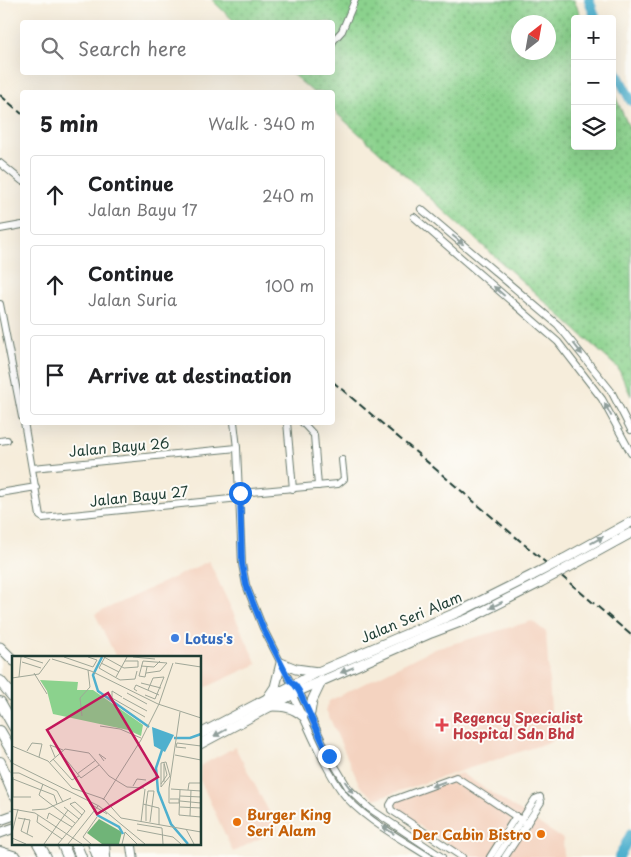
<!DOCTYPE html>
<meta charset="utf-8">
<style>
body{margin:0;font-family:"Playpen Sans",sans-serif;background:#f2f2f2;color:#202124}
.controls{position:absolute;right:15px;top:15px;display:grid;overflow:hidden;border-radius:5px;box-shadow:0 5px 20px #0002}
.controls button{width:45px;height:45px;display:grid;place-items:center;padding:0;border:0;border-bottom:1px solid #e0e0e0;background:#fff;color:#202124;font:25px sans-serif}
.compass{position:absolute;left:511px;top:15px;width:45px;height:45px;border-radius:50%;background:#fff;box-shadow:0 5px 20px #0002;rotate:31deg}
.stop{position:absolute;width:15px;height:15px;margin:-11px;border:4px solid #1a73e8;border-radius:50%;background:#fff}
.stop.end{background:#1a73e8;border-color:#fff;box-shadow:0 1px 5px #0008}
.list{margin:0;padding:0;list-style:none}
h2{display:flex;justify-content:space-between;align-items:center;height:65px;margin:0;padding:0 20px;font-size:21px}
h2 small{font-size:16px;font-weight:400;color:#757577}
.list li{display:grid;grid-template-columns:32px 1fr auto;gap:15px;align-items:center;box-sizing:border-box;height:80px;margin:0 10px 10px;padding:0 10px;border:1px solid #e0e0e0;border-radius:5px}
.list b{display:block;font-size:19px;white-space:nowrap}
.list p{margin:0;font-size:16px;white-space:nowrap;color:#757577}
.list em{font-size:16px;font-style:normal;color:#757577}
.icon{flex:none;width:28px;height:28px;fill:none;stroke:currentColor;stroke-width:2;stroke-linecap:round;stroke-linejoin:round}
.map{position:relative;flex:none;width:631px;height:857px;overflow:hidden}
.search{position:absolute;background:#fff;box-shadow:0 5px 20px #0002;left:20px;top:20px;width:315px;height:55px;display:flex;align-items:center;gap:12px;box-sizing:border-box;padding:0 18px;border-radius:5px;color:#757577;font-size:19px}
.panel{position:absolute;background:#fff;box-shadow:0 5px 20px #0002;left:20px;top:90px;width:315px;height:335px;border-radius:5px}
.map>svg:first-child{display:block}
</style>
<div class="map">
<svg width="631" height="857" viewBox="0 0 631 857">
<defs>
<pattern id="grass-dots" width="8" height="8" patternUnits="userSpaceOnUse" patternTransform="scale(1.25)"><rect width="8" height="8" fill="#8bd28d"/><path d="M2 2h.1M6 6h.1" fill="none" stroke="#71ac74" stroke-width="1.8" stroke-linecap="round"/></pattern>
</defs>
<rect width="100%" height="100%" fill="#fdfcf7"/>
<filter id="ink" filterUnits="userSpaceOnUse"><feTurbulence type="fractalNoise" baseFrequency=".02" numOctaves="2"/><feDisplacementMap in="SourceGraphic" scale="10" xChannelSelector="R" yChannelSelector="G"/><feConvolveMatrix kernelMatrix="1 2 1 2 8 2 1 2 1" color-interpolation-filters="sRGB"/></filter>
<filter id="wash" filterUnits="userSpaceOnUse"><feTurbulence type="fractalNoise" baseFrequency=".0096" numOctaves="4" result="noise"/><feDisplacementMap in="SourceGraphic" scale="20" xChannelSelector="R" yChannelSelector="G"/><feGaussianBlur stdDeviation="1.12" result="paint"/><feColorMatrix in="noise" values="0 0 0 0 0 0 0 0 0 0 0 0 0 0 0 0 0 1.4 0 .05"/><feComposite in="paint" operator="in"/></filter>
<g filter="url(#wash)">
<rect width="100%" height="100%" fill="#f6eddb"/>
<g fill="#f4d3c0">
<polygon points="209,561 257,664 200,690 200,657 116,657 95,614"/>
<polygon points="532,621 546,632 553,741 375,799 360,786 326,710 329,701 431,650"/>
<polygon points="235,747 278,829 233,852 200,780 200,766"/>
<polygon points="461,773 563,839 564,857 467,857 388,805 392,799"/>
</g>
<path fill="url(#grass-dots)" stroke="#558860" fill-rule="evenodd" d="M212,0H574L582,19H575V146H612V89L631,132V396L618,368L333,110L332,92H313L291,73L332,72V22H235ZM518,22H548V52H518Z"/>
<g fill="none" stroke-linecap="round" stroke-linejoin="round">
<g stroke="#4fb0ce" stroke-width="10">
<polyline points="589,0 596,19"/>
<polyline points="612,64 631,101"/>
<polyline points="619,857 631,834"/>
</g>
</g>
</g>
<g filter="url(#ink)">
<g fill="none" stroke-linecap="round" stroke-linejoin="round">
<defs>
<g id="minor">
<polyline points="332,44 333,41 342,31 355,0"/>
<polyline points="0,163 22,181"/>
<polyline points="421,209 558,325 611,391 631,430"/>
<polyline points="414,217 558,342 602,399 631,453"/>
<polyline points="0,229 22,225"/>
<polyline points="0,304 22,417"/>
<polyline points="24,422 40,516 43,518 240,498"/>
<polyline points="234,422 237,448 242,564 246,585 263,628 290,681 295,685 299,691 329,756 349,789 369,808 442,857"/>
<polyline points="287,422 293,489"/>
<polyline points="302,422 314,435 318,486"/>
<polyline points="0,441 7,440"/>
<polyline points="33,468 237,448"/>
<polyline points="0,493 36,487"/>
<polyline points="240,493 338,484 344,479 342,460"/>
<path d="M291,692C308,725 321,762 342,792C360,817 403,840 429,857"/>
<polyline points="462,857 391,810 390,805 393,800 456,777 527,824"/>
<polyline points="490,857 516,816"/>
<polyline points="497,857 535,799 540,797 541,802 505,857"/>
</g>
<g id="major">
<polyline points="564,559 631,522"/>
<polyline points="569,567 631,533"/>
<polyline points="0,647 14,661"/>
<polyline points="267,699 275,687 281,663 296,669 318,672"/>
<path d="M271,706C284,706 293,707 303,716"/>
<polyline points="310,713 312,701 322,680"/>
<polyline points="200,734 318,672 463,610 533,575"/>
<polyline points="200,744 299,691 431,633 468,619 539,583"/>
<polyline points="0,820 14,815"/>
<polyline points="0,833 14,828"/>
<polyline points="131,843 133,857"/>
</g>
<g id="highway">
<polyline points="0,681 14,698"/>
<polyline points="0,702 14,727"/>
<polyline points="0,731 14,755"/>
<polyline points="0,762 14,795"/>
<polyline points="38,843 46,857"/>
<polyline points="62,843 68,857"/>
<polyline points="75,843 81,857"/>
<polyline points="93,843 98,857"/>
<polyline points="104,843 105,857"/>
<polyline points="0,852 16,857"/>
</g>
</defs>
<use href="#minor" stroke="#6a7b6e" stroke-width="8"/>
<use href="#major" stroke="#6a7b6e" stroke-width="11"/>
<use href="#highway" stroke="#6a7b6e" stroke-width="12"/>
<use href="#minor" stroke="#fff" stroke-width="6"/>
<use href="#major" stroke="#fff" stroke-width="9"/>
<use href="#highway" stroke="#fff" stroke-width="10"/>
<g stroke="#1f3d34" stroke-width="2" stroke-dasharray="8 4" stroke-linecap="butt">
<polyline points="0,95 22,114"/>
<polyline points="332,381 631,635"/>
</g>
<defs>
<g id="major-bridge">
<polyline points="533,575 564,559"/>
<polyline points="539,583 569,567"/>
</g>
</defs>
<use href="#major-bridge" stroke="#6a7b6e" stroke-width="11" stroke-linecap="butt"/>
<use href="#major-bridge" stroke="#fff" stroke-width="9"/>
</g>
<defs><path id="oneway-solid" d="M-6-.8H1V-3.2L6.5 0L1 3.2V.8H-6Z" transform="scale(1.25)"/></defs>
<g fill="#8f9e9a">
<use href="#oneway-solid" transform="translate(458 240) rotate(40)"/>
<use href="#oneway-solid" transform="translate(499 291) rotate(-139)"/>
<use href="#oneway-solid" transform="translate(578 349) rotate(52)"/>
<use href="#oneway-solid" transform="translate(608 410) rotate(-118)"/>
<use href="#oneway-solid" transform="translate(597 540) rotate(-29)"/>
<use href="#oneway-solid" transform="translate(496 605) rotate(153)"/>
<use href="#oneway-solid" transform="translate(347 670) rotate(157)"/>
<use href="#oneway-solid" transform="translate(220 733) rotate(152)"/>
<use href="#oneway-solid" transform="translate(438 784) rotate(159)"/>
<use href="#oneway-solid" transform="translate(349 787) rotate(53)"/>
<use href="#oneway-solid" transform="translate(388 830) rotate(-146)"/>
</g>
</g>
<g fill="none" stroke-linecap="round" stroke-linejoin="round" filter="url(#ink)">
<polyline stroke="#1a73e8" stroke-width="6" points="240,493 242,564 246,585 263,628 290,681 295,685 299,691 329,756"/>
</g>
<circle fill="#3f7fe0" stroke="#fdfcf7" stroke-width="2" cx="175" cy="638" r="5"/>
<path fill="#e0444e" stroke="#fdfcf7" stroke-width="2" d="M439.5 717.5h5v5h5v5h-5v5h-5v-5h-5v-5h5z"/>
<g fill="#e8710a" stroke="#fdfcf7" stroke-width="2">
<circle cx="237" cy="822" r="5"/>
<circle cx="541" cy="834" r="5"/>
</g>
<g text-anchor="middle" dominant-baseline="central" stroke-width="4" stroke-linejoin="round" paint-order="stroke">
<g font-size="14" fill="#1f3d34" stroke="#fdfcf7">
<text transform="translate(119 447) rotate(-5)">Jalan Bayu 26</text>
<text transform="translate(139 496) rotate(-6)">Jalan Bayu 27</text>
<text transform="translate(411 617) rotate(-23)">Jalan Seri Alam</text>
</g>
<g font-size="14" font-weight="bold" fill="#366cbe" stroke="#fdfcf7" text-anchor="start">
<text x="185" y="638">Lotus's</text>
</g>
<g font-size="14" font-weight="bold" fill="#be3a42" stroke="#fdfcf7" text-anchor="start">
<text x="453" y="717">Regency Specialist<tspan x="453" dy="16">Hospital Sdn Bhd</tspan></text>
</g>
<g font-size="14" font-weight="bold" fill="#c56008" stroke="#fdfcf7" text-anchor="start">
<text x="247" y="814">Burger King<tspan x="247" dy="16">Seri Alam</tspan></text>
<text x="531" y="834" text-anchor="end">Der Cabin Bistro</text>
</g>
</g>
<g transform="translate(12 656)">
<rect width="189" height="189" fill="#f6eddb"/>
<path d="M28,24L66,26L65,34H81L131,69L129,80L116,74L41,58L35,35Z" fill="#8bd28d"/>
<path d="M87,163L110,176L107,188H90L75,177Z" fill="#70b478"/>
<path d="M140,71L162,79L153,96L142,90Z" fill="#4fb0ce"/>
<path fill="none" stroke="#4fb0ce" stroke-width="2.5" d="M90,1L81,19L86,35L137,71M162,82H178L189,78M150,94L144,112L146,135L159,168L176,188M85,159L107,171L111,178"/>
<path fill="none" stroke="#a0a798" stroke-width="1" d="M12,1L31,7M52,1L81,11M76,1L85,4L81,11M92,1L112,12L126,11V5H113M93,1L87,12L108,24L123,23L125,15M121,1L143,3M40,3L79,15L146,48L189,62M10,6L29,12M89,7L107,16M163,7L189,11M129,10L142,11L148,5M22,17L35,38M134,17L148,15L155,7L131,5L127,20L133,21L135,11M7,21L9,1M104,21L115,1M0,22L27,18L38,3M129,27L149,32M125,35L122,33L124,29L147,39M115,37L135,48M133,39L143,43L152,21L141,22L136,34M110,41L100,35V42L133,61M111,42L135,55M147,48L161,7M70,60L68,42L78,31L76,14M88,70L108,73L129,82M0,90L36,105L60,132L92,143L109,162L189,176M43,90L69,122L87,109M174,92L164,91L165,87L189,90M15,95L20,87L30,88L27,101M163,99L189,104M43,101L38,89L51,94M41,103L60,124L67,120M92,105L87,98L94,103M38,106L53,93L77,97L97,120L115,131L132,132M154,106L158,120L149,131V107ZM0,107L87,150L133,188M0,117H7L45,135L51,146M65,118L84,104M1,121V141M1,123L42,139L45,148M152,126V108M31,128L27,139L63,167M149,128L155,119L152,107M121,130L125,123L134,124M159,133L189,135M168,134L167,159L189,161M176,134L177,127H189M168,140L189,141M0,141H19M158,143H167V147H157V132L168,56M91,144L129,84L147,48M168,145L189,147V143M77,147L95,158M131,148L147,152V169M134,149L136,135H142L138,166M134,149V165M52,151L67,163M168,151L189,152M0,153L23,157L70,188M20,154L34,153L59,142M26,159L25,166L50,183M178,160L179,134M6,162L18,164L15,178M13,162L9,175L21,181M35,163L37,157L60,171M129,166L133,133M125,168L150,172L151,188M174,173L182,188M125,174L161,181L169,188M0,177L6,153M0,182L14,188M32,188L56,154M46,188L67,163L73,155L63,146L58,148L70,159M56,188L86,150M79,188L71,181L85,161M110,188L113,176L125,188"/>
<path fill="#c2185b" fill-opacity="0.15" stroke="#c2185b" stroke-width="2.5" d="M96,37L146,121L85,158L35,74Z"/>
<rect width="189" height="189" fill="none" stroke="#1f3d34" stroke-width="2.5"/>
</g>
</svg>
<div class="controls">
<button>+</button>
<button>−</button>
<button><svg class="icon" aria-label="layers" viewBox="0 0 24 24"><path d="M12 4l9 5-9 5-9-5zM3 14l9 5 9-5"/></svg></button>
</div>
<svg class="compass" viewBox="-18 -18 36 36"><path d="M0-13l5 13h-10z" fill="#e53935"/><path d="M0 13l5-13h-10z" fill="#757577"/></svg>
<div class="stop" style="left:240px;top:493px"></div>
<div class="stop end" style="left:329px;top:756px"></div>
<div class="search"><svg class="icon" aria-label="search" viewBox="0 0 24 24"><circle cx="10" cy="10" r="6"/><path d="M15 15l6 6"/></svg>Search here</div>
<section class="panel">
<h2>5 min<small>Walk · 340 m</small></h2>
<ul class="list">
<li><svg class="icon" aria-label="ahead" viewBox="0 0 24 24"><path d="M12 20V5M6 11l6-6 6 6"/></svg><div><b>Continue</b><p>Jalan Bayu 17</p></div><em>240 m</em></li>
<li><svg class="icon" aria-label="ahead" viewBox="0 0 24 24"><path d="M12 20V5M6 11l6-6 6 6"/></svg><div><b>Continue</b><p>Jalan Suria</p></div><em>100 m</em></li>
<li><svg class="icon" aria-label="arrive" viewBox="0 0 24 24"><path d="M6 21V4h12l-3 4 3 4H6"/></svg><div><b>Arrive at destination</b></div></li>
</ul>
</section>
</div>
